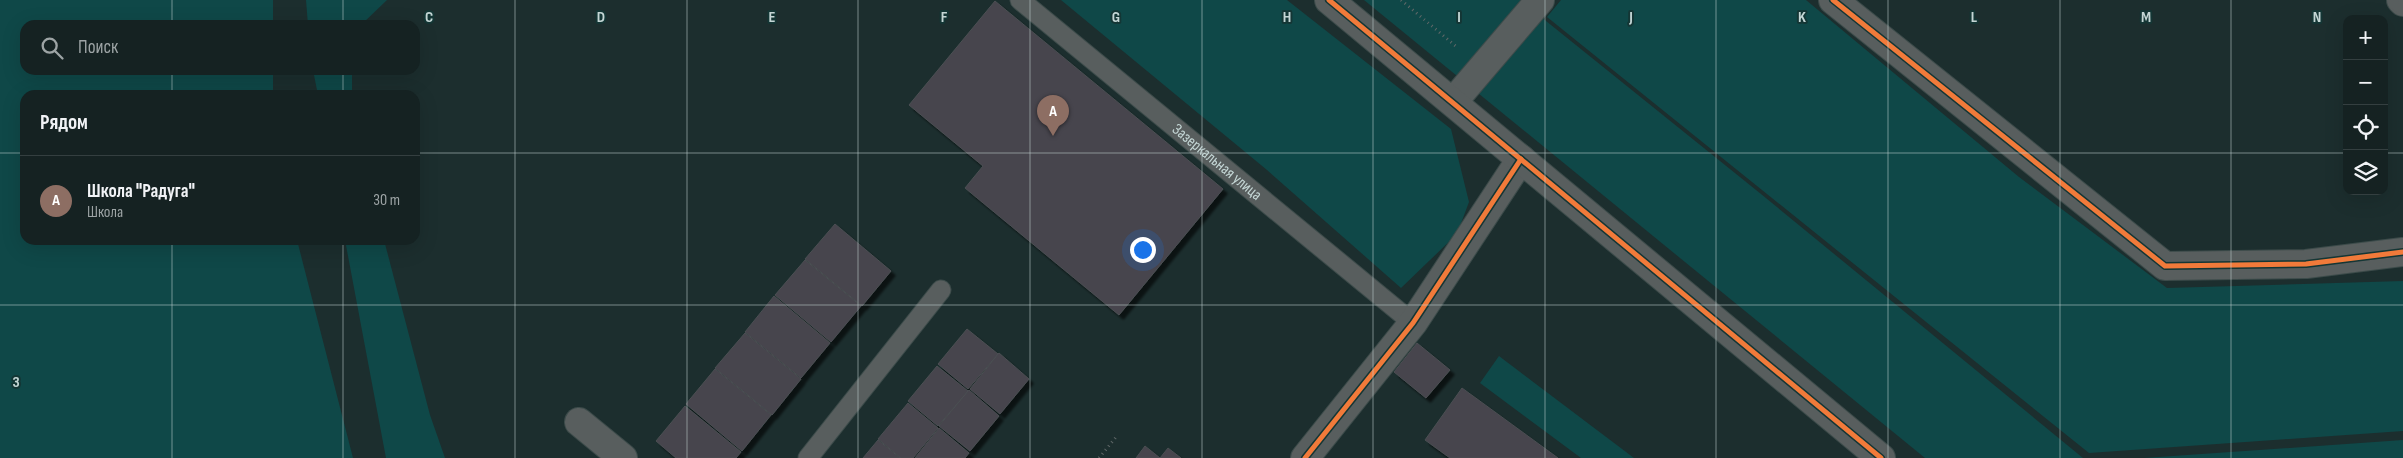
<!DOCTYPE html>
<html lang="ru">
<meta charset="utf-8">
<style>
body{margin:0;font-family:"Sofia Sans Condensed",sans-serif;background:#222f2f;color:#f1f3f6}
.controls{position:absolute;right:15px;top:15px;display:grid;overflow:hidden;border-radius:10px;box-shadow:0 5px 20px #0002}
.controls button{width:45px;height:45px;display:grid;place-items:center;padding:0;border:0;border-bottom:1px solid #343f40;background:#152222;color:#f1f3f6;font:25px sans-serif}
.you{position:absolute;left:1142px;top:249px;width:18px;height:18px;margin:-12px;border:4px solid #fff;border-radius:50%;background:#1a73e8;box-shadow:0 0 0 8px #1a73e833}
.badge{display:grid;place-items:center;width:32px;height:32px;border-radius:50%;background:#1a73e8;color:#fff;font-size:16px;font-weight:700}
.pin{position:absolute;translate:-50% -41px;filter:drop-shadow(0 1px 2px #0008)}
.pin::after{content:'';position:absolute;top:26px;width:18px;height:15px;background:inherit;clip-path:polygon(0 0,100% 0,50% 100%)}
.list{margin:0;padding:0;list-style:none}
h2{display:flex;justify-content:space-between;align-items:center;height:65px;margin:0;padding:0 20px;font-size:21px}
h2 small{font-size:16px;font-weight:400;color:#9da4a5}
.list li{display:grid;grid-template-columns:32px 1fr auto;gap:15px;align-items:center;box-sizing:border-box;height:90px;padding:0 20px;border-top:1px solid #343f40}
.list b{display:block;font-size:19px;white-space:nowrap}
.list p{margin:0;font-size:16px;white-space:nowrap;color:#9da4a5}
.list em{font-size:16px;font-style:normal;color:#9da4a5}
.icon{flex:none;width:28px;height:28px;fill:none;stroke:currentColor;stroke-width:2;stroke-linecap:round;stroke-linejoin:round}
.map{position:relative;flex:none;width:2403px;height:458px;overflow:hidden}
.search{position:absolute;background:#152222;box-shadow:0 5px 20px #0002;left:20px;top:20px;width:400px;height:55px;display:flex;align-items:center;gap:12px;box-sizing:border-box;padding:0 18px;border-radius:15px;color:#9da4a5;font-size:19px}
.panel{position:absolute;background:#152222;box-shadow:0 5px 20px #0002;left:20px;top:90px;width:400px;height:155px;border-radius:15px}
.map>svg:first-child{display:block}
</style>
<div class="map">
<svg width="2403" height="458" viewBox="0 0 2403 458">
<defs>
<filter id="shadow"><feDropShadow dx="4.5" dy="4.5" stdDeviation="1" flood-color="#0009"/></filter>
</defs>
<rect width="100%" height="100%" fill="#1c2e2e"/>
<g fill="#0f4848">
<polygon points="0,0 273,0 273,25 25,25 25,70 273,70 273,95 25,95 25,240 297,240 353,458 0,458"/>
<polygon points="306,0 387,0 361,25 308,25"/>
<polygon points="1061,0 1287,0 1451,129 1469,202 1457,234 1401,288 1267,170"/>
<polygon points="1364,0 1520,0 1761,194 2083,458 1925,458"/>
<polygon points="1561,0 1806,0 2019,177 2167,288 2403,281 2403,431 2089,453 1547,17"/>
<polygon points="313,70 352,70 352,95 318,95"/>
<polygon points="345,240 384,240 430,415 445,458 386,458"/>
<polygon points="1499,356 1634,458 1581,458 1480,383"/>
<polygon points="2403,440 2403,458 2144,458"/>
</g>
<g fill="#47444d" stroke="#4b4f53" filter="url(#shadow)">
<polygon points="995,1 1223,189 1119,315 965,188 983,166 909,105"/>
<polygon points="835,224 891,271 862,306 805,259"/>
<polygon points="805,260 861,306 831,342 775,295"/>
<polygon points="774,296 830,343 801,378 745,332"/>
<polygon points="967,329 998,354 968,389 938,364"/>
<polygon points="745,333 801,379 772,415 715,368"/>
<polygon points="1417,343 1450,370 1426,398 1394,372"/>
<polygon points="999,353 1029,379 1000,414 970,389"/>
<polygon points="937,366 968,391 938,426 908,401"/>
<polygon points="715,369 771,415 742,451 686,404"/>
<polygon points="1462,388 1558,458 1450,458 1425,440"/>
<polygon points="969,390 999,416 970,451 939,426"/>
<polygon points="908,403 938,428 913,458 901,458 878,439"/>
<polygon points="685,406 741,452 736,458 676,458 656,441"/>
<polygon points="939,428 969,453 965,458 915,458"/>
<polygon points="878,440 900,458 863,458"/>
<polygon points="1145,446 1160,458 1136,458"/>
<polygon points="1168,448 1181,458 1160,458"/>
</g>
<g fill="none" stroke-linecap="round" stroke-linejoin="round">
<defs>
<g id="service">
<path id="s1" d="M1020,0L1413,323"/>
<polyline points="808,458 941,290"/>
</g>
<g id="minor">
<polyline points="1833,0 2165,266 2306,264 2403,252"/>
<polyline points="2401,0 2403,2"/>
<polyline points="1453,102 1540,0"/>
<polyline points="579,422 623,458"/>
<polyline points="1305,458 1413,323 1521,159"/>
</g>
<polyline id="tertiary" points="1329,0 1881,458"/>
</defs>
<use href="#service" stroke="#3c4b4a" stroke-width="21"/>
<use href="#minor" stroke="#3c4b4a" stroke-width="30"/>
<use href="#tertiary" stroke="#3c4b4a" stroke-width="30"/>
<g stroke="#606868" stroke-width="3" stroke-dasharray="1 4" stroke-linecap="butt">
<polyline points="1401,0 1458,48"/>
<polyline points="1099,458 1117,436"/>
</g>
<use href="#service" stroke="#585e5e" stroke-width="19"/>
<use href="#minor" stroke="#585e5e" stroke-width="28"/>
<use href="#tertiary" stroke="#585e5e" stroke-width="28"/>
<defs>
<g id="cycleway">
<polyline points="1329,0 1881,458"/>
<polyline points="1833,0 2165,266 2306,264 2403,252"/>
<polyline points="1305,458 1413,323 1521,159"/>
</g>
</defs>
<use href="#cycleway" stroke="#143635" stroke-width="8"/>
<use href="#cycleway" stroke="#f17a3a" stroke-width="5"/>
</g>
<path fill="none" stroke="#c4d6d5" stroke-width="1" stroke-opacity="0.55" d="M172,0V25M343,0V25M515,0V458M687,0V458M858,0V458M1030,0V458M1202,0V458M1373,0V458M1545,0V458M1716,0V458M1888,0V458M2060,0V458M2231,0V458M172,70V95M343,70V95M0,153H25M415,153H2347M2384,153H2403M172,240V458M343,240V458M0,305H2403"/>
<g text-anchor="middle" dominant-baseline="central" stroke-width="4" stroke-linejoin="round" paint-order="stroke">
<g font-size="16" fill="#c4d6d5" stroke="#143635">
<text stroke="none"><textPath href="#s1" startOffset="255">Зазеркальная улица</textPath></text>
</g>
</g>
<g font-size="16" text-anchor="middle" font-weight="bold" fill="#c4d6d5" stroke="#143635" stroke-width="4" stroke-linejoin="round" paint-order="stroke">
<text x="429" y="22">C</text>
<text x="601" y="22">D</text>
<text x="772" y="22">E</text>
<text x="944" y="22">F</text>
<text x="1116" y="22">G</text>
<text x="1287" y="22">H</text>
<text x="1459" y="22">I</text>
<text x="1631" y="22">J</text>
<text x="1802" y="22">K</text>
<text x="1974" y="22">L</text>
<text x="2146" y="22">M</text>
<text x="2317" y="22">N</text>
<text x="16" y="387">3</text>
</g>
</svg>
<div class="controls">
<button>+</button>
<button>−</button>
<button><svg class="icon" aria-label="locate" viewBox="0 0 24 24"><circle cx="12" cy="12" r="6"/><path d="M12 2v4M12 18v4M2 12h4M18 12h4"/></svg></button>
<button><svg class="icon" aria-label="layers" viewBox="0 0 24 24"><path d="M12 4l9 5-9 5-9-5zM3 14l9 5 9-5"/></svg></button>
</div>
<div class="you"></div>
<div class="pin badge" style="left:1053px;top:136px;background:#8d6e63">A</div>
<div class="search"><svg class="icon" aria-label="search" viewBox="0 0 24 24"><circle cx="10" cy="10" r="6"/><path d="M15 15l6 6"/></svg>Поиск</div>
<section class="panel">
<h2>Рядом<small></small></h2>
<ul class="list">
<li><span class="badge" style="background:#8d6e63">A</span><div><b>Школа &quot;Радуга&quot;</b><p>Школа</p></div><em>30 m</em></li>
</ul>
</section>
</div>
